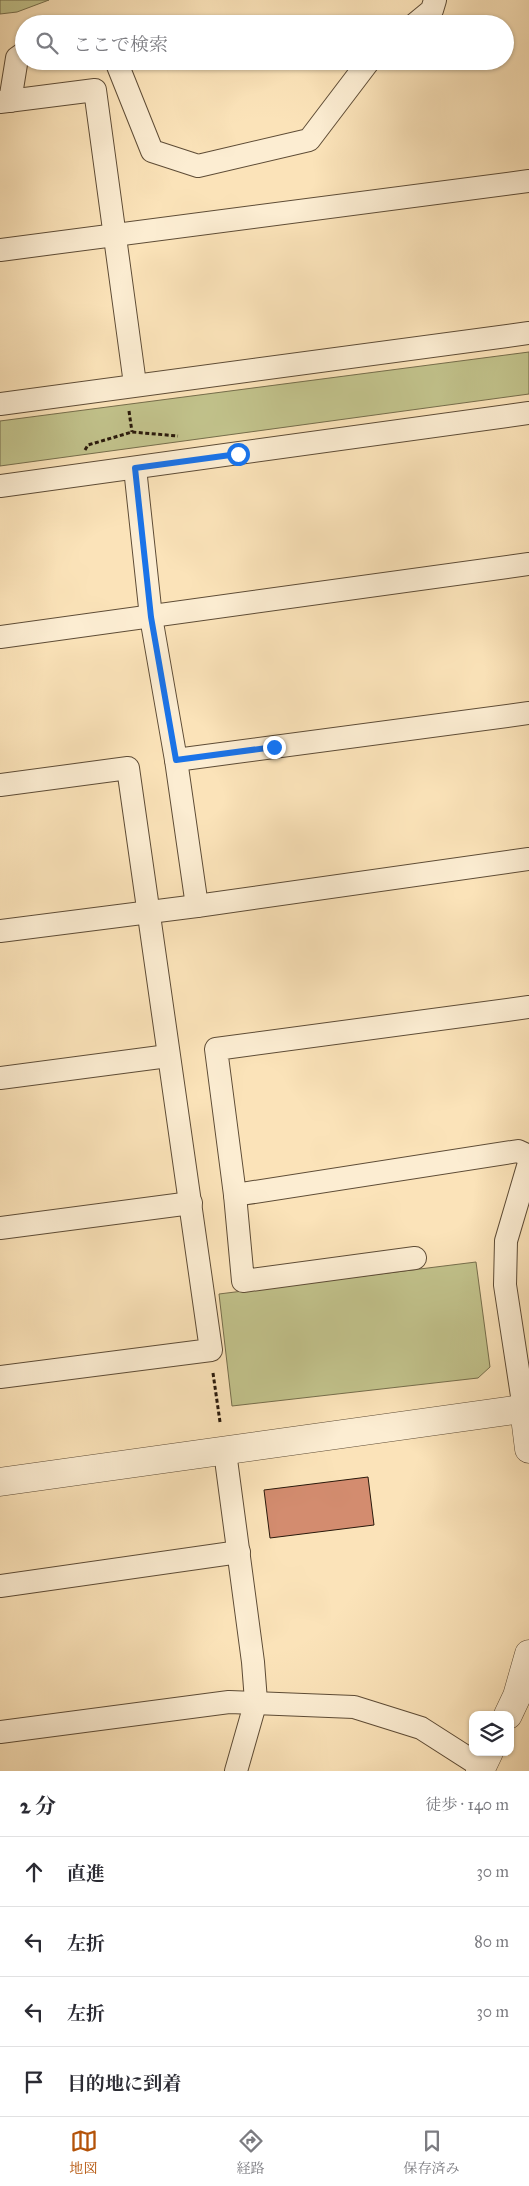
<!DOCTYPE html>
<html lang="ja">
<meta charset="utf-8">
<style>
body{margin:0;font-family:"IM FELL Great Primer","Noto Serif JP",serif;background:#f7f7f7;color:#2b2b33}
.controls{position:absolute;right:15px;bottom:15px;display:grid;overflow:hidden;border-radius:10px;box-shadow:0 1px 4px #0004}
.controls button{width:45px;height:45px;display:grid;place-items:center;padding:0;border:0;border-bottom:1px solid #e1e1e2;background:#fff;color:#2b2b33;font:25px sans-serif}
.stop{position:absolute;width:15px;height:15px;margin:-11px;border:4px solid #1a73e8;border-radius:50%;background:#fff}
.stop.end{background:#1a73e8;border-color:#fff;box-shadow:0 1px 5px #0008}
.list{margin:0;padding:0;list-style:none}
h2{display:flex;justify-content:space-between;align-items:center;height:65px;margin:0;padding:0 20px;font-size:21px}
h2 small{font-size:16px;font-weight:400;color:#7c7c81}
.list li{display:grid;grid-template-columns:32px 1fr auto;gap:15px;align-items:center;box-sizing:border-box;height:70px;padding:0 20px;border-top:1px solid #e1e1e2}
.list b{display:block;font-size:19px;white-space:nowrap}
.list em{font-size:16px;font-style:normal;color:#7c7c81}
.icon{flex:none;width:28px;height:28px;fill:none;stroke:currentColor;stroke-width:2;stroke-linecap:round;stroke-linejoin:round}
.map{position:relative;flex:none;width:529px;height:1771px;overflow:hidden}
.search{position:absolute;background:#fff;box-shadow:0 1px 4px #0004;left:15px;right:15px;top:15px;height:55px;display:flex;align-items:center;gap:12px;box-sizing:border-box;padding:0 18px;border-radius:28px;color:#7c7c81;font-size:19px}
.sheet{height:345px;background:#fff}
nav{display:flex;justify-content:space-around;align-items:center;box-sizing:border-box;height:70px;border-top:1px solid #e1e1e2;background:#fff;font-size:14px;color:#7c7c81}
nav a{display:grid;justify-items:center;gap:2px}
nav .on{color:#b45309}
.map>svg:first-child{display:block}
</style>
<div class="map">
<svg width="529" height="1771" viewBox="0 0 529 1771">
<rect width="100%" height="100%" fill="#fbe3b9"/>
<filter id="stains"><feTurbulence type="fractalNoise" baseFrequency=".004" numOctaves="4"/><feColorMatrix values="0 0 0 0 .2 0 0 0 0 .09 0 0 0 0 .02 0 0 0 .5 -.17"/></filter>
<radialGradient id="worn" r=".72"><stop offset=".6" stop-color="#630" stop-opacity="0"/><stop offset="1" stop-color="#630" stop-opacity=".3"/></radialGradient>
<g fill="#c2c38c" stroke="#766e4c">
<polygon points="0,0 49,0 17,12 0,14"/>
<polygon points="529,352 529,394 0,466 0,421"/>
<polygon points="476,1262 490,1367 478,1378 232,1406 219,1294"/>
</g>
<polygon fill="#d38c6f" stroke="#29190b" points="368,1477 374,1525 270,1538 264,1490"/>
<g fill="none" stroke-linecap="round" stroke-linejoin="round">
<defs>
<g id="minor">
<polyline points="415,24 432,10 435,0"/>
<polyline points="116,61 152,151 198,166 309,140 369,61"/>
<polyline points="10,101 17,58 24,53"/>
<polyline points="0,102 95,90 135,384"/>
<polyline points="0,250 529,181"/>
<polyline points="0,404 529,333"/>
<polyline points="135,468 151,617 176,760 197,906 529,859"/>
<polyline points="0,486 529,413"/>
<polyline points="0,637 529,564"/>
<polyline points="176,760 529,713"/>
<polyline points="0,785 128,768 211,1350 0,1377"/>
<polyline points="0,931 197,906"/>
<polyline points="529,1007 216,1049 235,1195 518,1151 529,1156"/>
<polyline points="0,1078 168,1056"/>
<polyline points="235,1195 243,1281 415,1258"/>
<polyline points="0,1228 191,1203"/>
<polyline points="524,1409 505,1285 506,1241 529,1163"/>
<polyline points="225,1452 253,1662 256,1701 236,1771"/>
<polyline points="0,1586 239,1552"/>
<polyline points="0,1732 229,1702 354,1707 421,1728 482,1767"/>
</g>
<g id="tertiary">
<polyline points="524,1409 529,1449"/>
<polyline points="0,1482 529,1408"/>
<polyline points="508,1715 517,1696 529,1654"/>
<polyline points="480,1771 489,1752"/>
</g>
</defs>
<use href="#minor" stroke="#5e4c36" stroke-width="24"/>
<use href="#tertiary" stroke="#5e4c36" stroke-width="29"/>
<g stroke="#29190b" stroke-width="3" stroke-dasharray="4 2.5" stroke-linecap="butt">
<polyline points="129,411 132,432"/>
<polyline points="85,450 88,445 132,432 178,436"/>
<polyline points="213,1373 220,1422"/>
</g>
<use href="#minor" stroke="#fcedd2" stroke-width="22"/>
<use href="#tertiary" stroke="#fcedd2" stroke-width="28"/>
</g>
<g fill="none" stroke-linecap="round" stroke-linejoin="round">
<polyline stroke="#1a73e8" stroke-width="6" points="238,454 135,468 151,617 176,760 274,747"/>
</g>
<rect width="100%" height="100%" filter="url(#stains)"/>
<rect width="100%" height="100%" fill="url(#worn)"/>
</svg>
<div class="controls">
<button><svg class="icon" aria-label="layers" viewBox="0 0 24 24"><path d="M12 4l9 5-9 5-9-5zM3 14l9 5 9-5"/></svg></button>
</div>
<div class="stop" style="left:238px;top:454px"></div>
<div class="stop end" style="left:274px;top:747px"></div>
<div class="search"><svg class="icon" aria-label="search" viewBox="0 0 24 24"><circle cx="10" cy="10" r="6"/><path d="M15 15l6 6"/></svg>ここで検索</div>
</div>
<section class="sheet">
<h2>2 分<small>徒歩 · 140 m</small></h2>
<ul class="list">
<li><svg class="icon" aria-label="ahead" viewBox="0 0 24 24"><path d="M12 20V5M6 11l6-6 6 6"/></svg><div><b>直進</b></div><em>30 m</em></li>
<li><svg class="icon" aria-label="left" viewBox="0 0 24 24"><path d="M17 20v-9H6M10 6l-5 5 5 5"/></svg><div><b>左折</b></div><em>80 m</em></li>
<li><svg class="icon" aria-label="left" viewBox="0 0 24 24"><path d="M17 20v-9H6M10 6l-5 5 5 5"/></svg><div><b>左折</b></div><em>30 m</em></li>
<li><svg class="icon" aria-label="arrive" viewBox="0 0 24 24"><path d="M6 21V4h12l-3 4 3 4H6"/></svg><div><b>目的地に到着</b></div></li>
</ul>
</section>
<nav>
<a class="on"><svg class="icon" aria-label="map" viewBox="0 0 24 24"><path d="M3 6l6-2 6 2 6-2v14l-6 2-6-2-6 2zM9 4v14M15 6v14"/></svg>地図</a>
<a><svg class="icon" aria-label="directions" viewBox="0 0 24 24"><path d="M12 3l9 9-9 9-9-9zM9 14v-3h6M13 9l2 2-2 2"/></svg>経路</a>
<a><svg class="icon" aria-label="saved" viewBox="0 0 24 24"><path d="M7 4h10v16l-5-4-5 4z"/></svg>保存済み</a>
</nav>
